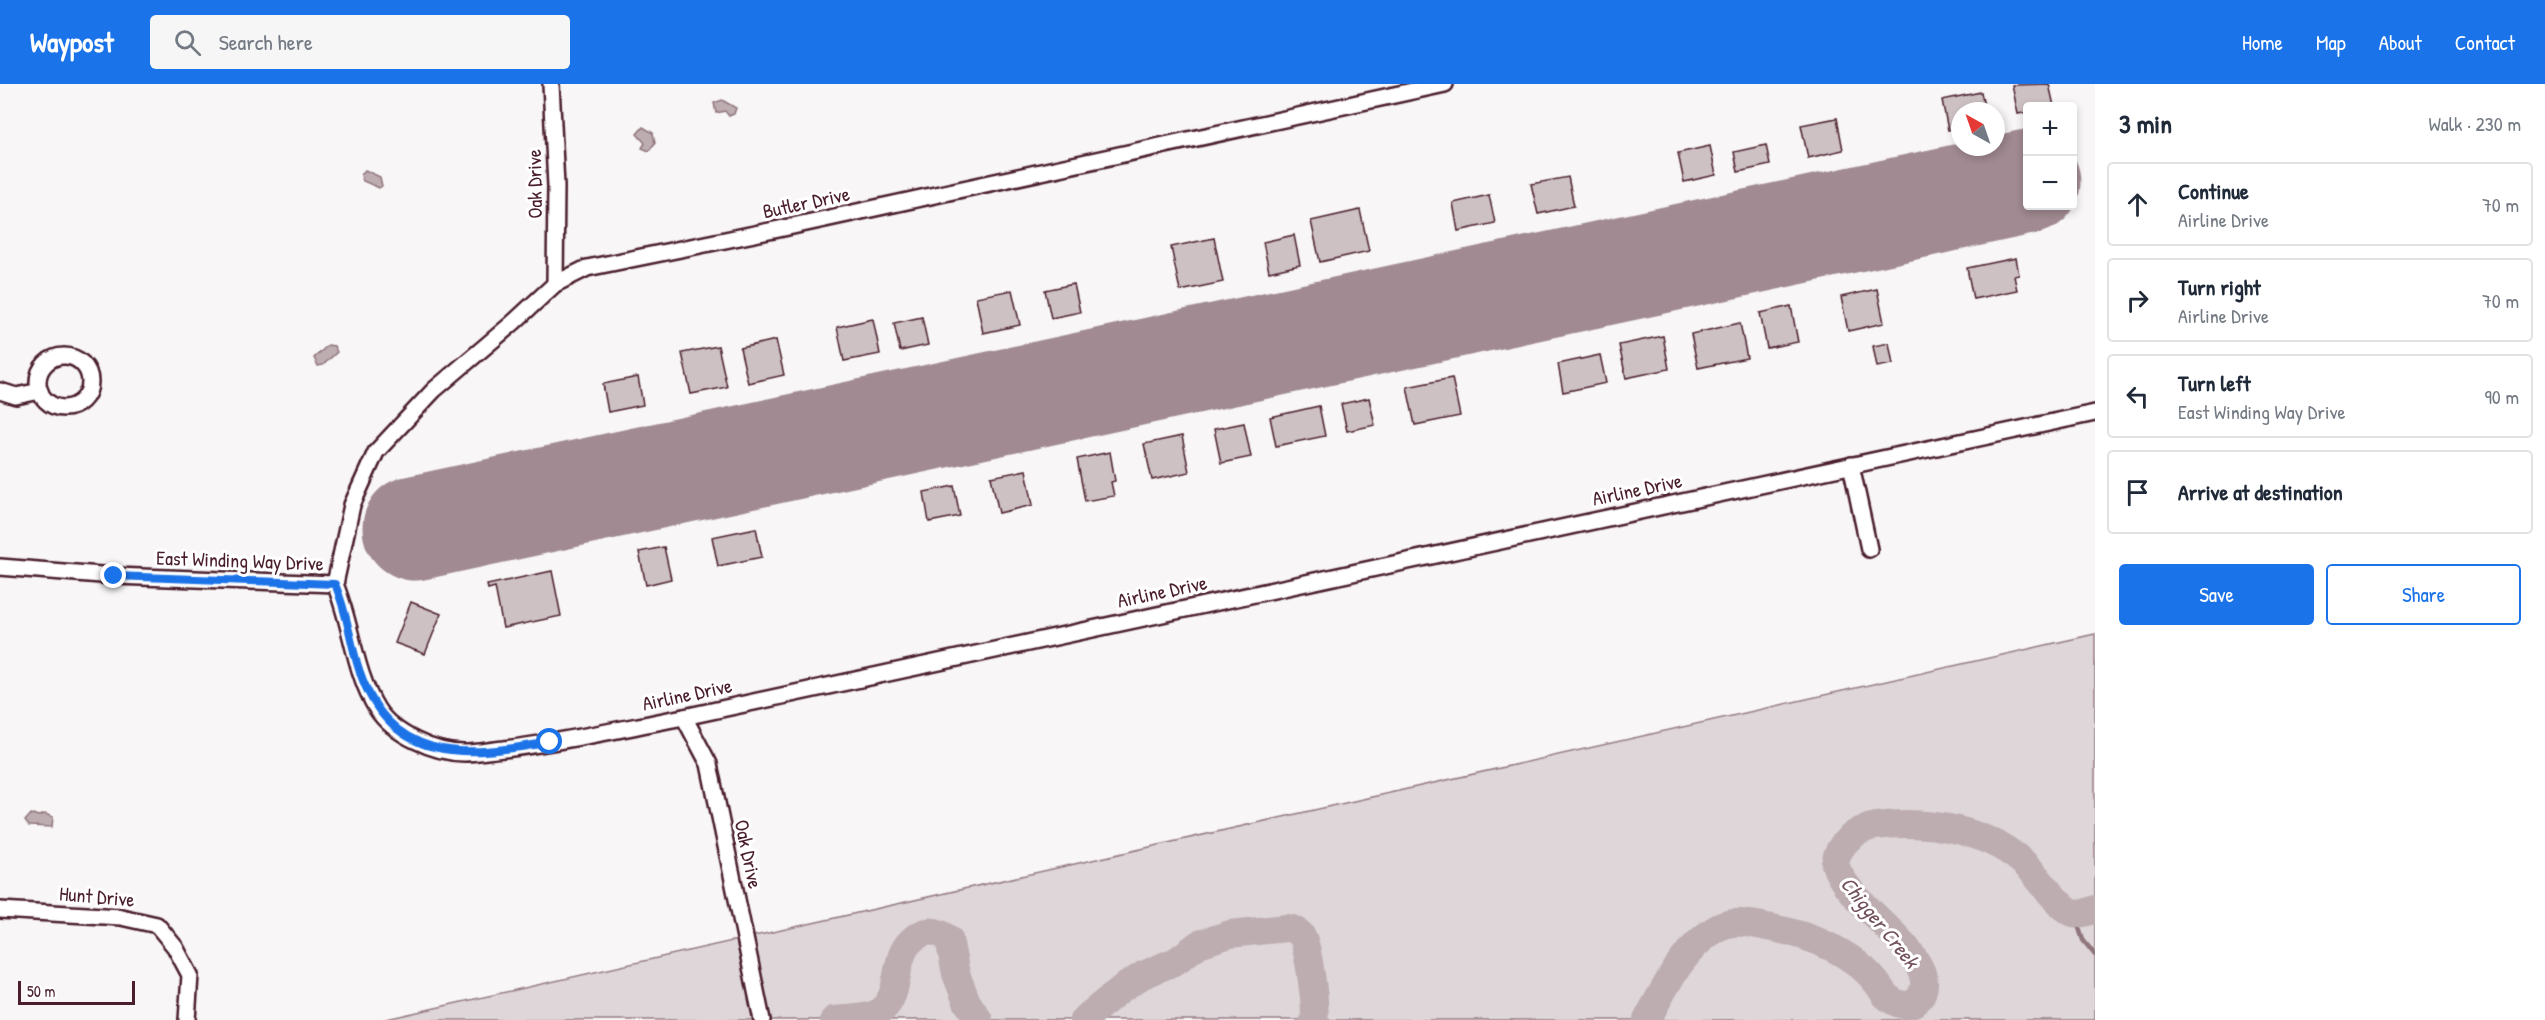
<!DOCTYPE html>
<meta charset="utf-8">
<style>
body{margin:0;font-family:"Patrick Hand",sans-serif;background:#f6f6f7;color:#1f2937}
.controls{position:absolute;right:18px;top:18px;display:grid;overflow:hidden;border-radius:6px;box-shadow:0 3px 9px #0003}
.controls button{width:54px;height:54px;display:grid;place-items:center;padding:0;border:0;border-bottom:2px solid #e0e1e3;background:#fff;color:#1f2937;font:30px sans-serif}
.compass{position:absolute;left:1951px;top:18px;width:54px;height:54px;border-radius:50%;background:#fff;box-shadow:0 3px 9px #0003;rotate:320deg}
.scale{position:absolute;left:18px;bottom:15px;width:117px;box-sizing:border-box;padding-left:6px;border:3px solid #4a1f2b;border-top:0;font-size:16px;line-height:21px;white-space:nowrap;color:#4a1f2b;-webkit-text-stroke:4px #fff;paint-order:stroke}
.stop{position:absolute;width:18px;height:18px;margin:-14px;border:4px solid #1a73e8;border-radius:50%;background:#fff}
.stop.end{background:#1a73e8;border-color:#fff;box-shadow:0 2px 6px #0008}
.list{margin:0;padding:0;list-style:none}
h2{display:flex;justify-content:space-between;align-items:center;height:78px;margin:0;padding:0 24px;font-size:26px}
h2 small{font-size:20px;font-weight:400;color:#747a83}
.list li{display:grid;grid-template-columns:39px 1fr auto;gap:18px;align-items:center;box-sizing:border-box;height:84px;margin:0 12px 12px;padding:0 12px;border:2px solid #e0e1e3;border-radius:6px}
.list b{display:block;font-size:22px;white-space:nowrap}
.list p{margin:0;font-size:20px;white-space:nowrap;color:#747a83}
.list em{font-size:20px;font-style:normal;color:#747a83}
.actions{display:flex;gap:12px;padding:18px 24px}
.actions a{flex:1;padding:14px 0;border:2px solid #1a73e8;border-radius:6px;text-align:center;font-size:21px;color:#1a73e8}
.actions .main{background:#1a73e8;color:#fff}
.icon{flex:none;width:33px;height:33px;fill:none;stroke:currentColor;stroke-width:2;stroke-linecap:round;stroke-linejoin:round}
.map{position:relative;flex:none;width:2095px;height:936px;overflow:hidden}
header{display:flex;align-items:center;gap:36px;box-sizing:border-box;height:84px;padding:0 30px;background:#1a73e8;color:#fff}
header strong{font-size:28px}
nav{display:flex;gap:33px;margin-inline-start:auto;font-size:21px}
.search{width:420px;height:54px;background:#f6f6f7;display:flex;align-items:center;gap:15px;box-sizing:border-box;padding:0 21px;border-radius:6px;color:#747a83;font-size:22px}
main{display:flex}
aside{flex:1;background:#fff}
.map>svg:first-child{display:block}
</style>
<header>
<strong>Waypost</strong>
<div class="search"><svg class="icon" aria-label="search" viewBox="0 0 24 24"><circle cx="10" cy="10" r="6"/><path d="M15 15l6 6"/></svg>Search here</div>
<nav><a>Home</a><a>Map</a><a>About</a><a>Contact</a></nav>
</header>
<main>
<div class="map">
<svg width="2095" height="936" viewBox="0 0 2095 936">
<rect width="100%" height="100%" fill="#f8f6f7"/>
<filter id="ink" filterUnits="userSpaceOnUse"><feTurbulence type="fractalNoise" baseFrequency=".0167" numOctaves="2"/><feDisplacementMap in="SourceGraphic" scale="12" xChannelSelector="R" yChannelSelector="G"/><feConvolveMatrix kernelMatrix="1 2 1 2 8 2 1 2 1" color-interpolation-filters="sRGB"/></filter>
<g filter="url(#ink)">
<polygon fill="#ded6d9" stroke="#947a82" stroke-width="1.5" points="2095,550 2095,936 382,936"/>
<g fill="#bdadb0" stroke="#8f747b" stroke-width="1.5">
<polygon points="722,16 736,24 734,30 729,32 725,27 716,29 714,19"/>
<polygon points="643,43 653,49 655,59 649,67 642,64 645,59 637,50"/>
<polygon points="365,86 380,93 382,102 379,104 363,97 361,91"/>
<polygon points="328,261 334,262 337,268 323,281 318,282 314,274"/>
<polygon points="31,730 39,732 45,730 53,733 52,743 29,742 25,737"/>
</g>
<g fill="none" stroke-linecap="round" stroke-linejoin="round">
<polyline stroke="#8f747b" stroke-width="4.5" points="2074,829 2083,856 2095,871"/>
<g stroke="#bdadb0" stroke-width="28">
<path d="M834,936C849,934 871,936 883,925C905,905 888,864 923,849C933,845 941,849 949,855L956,890L967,918L979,936"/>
<path d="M1083,936L1121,905L1143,891L1176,877L1199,860L1230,850L1286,844C1292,844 1298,847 1302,852C1308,861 1317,925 1314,936"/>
<path d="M1647,936C1665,903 1682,867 1714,846C1731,835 1749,839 1767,843C1812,851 1861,870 1885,911C1913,936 1930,908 1922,889C1906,849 1846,817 1835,780C1838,759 1856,745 1876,742C1929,735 1993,746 2031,786C2040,796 2061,825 2073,829C2079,831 2089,828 2095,825"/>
</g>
<polyline stroke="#a18a91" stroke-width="105" points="415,444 2028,98"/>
</g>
<g fill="#cdc1c4" stroke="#4a1f2b" stroke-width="1.5">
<polygon points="2049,0 2054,22 2028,22 2028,28 2018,30 2012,1"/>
<polygon points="1981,8 1985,27 1960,27 1960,43 1948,46 1942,16"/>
<polygon points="1837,34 1843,66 1808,74 1801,41"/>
<polygon points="1766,61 1770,81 1738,88 1734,68"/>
<polygon points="1710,62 1716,91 1684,98 1678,69"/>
<polygon points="1568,93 1574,122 1538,130 1531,100"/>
<polygon points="1489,111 1495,139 1458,147 1453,119"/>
<polygon points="1360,126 1369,167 1320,178 1311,137"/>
<polygon points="1294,151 1300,181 1269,188 1263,158"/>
<polygon points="1214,154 1223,198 1180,207 1171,163"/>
<polygon points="2016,174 2019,191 2014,192 2017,206 1973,215 1967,184"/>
<polygon points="1074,200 1080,228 1051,234 1045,206"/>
<polygon points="1877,205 1884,239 1848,247 1841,213"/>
<polygon points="1012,206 1020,241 983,249 976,213"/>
<polygon points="1791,222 1798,258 1767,264 1760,229"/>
<polygon points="922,233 928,261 900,267 894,239"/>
<polygon points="873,235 880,270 844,277 837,243"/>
<polygon points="1740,239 1747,274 1698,284 1691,250"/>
<polygon points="1663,252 1669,285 1626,294 1619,261"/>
<polygon points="776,256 784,291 748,299 740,264"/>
<polygon points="1889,259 1893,280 1877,283 1873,262"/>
<polygon points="718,262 727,303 691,310 682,269"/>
<polygon points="1600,271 1606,299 1563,308 1558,280"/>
<polygon points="638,293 643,321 608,328 603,300"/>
<polygon points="1452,294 1460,332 1415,341 1407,303"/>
<polygon points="1369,314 1375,341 1347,347 1341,320"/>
<polygon points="1319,322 1325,352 1276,362 1270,333"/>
<polygon points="1244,339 1251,373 1221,379 1214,345"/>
<polygon points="1182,352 1189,388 1152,396 1144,360"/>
<polygon points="1110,368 1115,397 1111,398 1114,412 1085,417 1077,375"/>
<polygon points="1026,386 1033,421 999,429 991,393"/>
<polygon points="954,402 960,432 929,438 924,408"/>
<polygon points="756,444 762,473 718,482 712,453"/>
<polygon points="664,463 671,495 646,501 639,468"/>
<polygon points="552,487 561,532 503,544 495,503 488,505 487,501"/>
<polygon points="411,518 441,530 425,570 395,559"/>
</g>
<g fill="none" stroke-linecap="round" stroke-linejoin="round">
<defs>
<g id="minor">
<polyline points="551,0 556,102 555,200"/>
<circle cx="64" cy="298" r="26"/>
<polyline points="0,307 16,312 40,307"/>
<polyline points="1851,381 1869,465"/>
<polyline points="0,483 114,492 335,500"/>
<path d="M335,500C352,541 354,588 377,625C393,650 434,669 464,669C477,669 491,666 504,665C565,658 625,644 684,633L2095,329"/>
<polyline points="335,500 352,421 376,368 434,306 514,238 555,200 587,184 779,145 1445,0"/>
<polyline points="684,633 709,680 762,936"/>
<polyline points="0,826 121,833 157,841 175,863 190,891 187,936"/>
</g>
</defs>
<use href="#minor" stroke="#4a1f2b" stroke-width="20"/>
<use href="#minor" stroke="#fff" stroke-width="15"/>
</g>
</g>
<g fill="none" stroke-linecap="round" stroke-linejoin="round" filter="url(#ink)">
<path stroke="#1a73e8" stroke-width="8" d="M114,492L335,500C347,528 349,552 357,579C387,681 464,674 550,658"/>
</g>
<g text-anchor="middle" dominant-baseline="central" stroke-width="6" stroke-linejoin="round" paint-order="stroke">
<g font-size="20" fill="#4a1f2b" stroke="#fff">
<text transform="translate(534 100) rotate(-91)">Oak Drive</text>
<text transform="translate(806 118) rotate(-12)">Butler Drive</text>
<text transform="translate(1637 405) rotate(-12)">Airline Drive</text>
<text transform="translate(240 476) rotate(2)">East Winding Way Drive</text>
<text transform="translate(1162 507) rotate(-12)">Airline Drive</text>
<text transform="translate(687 610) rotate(-12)">Airline Drive</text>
<text transform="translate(749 770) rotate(78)">Oak Drive</text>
<text transform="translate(97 812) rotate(5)">Hunt Drive</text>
</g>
<g font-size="21" font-style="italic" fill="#72515a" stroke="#fff">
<text transform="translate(1880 838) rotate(51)">Chigger Creek</text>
</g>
</g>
</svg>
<div class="controls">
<button>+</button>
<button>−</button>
</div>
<svg class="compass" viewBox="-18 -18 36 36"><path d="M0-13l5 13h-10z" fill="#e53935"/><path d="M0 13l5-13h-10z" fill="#747a83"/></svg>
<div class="scale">50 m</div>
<div class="stop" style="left:550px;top:658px"></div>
<div class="stop end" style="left:114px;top:492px"></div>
</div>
<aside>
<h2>3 min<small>Walk · 230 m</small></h2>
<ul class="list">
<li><svg class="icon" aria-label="ahead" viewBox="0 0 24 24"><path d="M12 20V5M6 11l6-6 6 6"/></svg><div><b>Continue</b><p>Airline Drive</p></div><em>70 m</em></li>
<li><svg class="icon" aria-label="right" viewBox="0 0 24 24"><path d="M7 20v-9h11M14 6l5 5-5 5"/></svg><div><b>Turn right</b><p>Airline Drive</p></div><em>70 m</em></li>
<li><svg class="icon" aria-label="left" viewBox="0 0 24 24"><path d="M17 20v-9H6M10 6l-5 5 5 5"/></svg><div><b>Turn left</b><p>East Winding Way Drive</p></div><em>90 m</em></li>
<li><svg class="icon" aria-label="arrive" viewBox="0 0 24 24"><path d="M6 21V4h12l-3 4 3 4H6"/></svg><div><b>Arrive at destination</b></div></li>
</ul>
<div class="actions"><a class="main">Save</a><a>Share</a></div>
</aside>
</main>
